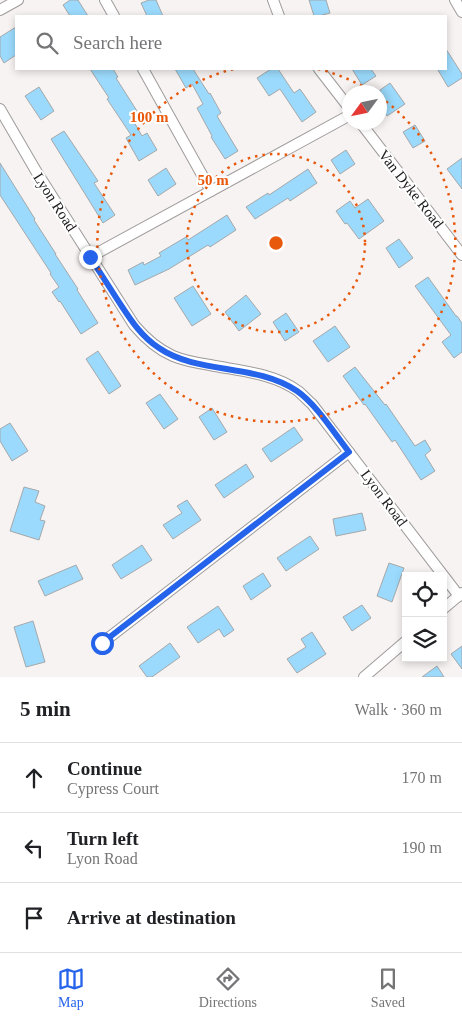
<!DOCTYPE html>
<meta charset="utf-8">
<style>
body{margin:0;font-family:Georgia,serif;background:#f2f2f2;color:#202124}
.controls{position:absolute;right:15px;bottom:15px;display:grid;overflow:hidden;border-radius:0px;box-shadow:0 2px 8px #0003}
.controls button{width:45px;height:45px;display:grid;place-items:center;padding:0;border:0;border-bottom:1px solid #e0e0e0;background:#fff;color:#202124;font:25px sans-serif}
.compass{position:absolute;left:342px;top:85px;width:45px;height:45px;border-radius:50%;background:#fff;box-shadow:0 2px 8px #0003;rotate:237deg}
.stop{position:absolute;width:15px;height:15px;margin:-11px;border:4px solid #2563eb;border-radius:50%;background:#fff}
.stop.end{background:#2563eb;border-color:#fff;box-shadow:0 1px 5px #0008}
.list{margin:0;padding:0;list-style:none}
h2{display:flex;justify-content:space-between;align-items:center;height:65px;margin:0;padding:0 20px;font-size:21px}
h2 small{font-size:16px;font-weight:400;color:#757577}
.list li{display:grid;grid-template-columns:32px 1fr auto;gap:15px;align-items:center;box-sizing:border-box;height:70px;padding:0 20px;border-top:1px solid #e0e0e0}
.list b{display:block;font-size:19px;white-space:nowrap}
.list p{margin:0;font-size:16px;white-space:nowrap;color:#757577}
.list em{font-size:16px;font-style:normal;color:#757577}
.icon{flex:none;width:28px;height:28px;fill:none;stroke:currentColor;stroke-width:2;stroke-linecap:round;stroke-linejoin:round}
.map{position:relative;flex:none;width:462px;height:677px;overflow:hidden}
.search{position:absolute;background:#fff;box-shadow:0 2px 8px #0003;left:15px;right:15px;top:15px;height:55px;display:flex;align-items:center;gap:12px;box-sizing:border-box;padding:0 18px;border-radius:0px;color:#757577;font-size:19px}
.sheet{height:275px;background:#fff}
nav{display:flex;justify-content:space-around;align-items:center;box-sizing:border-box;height:70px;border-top:1px solid #e0e0e0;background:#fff;font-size:14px;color:#757577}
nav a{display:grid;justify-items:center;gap:2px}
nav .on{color:#2563eb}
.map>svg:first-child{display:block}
</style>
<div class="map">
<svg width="462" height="677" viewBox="0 0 462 677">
<rect width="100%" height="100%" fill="#f7f3f2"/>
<g fill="#9bdafc" stroke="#a5a8aa">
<polygon points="70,0 78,0 88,16 70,16 63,5"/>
<polygon points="149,0 156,0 163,16 147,16 141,3"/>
<polygon points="309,0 326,0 330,13 319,16 314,16"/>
<polygon points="16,27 16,55 4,63 0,56 0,37"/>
<polygon points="446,49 462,74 462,78 448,87 438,70 440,69 446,69"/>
<polygon points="90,69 113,69 118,77 116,78 137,111 130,115 142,136 147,133 157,150 139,161 126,138 131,135 107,99 109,98"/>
<polygon points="175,69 193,69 209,94 210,93 221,113 217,116 238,151 225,159 211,137 212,136 197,108 203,104 192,84 186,88"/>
<polygon points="271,69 278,69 294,93 300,89 316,112 302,122 280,89 269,96 257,78"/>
<polygon points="352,69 371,69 376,76 362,85"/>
<polygon points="390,83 405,104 387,116 380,105 380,90"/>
<polygon points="39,87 54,111 41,120 25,96"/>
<polygon points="415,125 425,141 413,148 403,132"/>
<polygon points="64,131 98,181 94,183 115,215 103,223 51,139"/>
<polygon points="346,150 355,164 340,174 331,160"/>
<polygon points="462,158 462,189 447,169"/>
<polygon points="0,163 35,219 34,220 56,254 55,254 78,289 77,290 98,323 81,334 60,301 59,302 52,292 59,287 50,274 51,273 0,195"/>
<polygon points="166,168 176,184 158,196 148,180"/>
<polygon points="308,169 317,183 290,201 288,198 255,219 246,207 268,193 269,195"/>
<polygon points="368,199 384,221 359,239 347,223 345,224 336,211 350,201 355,208"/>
<polygon points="227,215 236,230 210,247 208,245 169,269 135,285 128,270 143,262 144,265 161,256 159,253 186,237 188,240"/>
<polygon points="399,239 413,258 399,268 386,248"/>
<polygon points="428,277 456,316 457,316 462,323 462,352 454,358 442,342 451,335 415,286"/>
<polygon points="193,286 211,314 192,326 174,298"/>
<polygon points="246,295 261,314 239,331 225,312"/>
<polygon points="286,313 299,332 285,341 273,322"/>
<polygon points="335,326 350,347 328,362 313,341"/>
<polygon points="98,351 121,386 109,394 86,359"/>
<polygon points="355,367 385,405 386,404 415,446 425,440 431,450 425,455 435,471 421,480 395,440 392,442 365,404 364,405 343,376"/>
<polygon points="160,394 178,419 164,429 146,403"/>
<polygon points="212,408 227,432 214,440 199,417"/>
<polygon points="10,423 28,451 12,461 0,441 0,429"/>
<polygon points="294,427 303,440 271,462 262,449"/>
<polygon points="246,464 254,477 224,498 215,485"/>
<polygon points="24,487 39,491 35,502 45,506 40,520 45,521 39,540 10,531"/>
<polygon points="187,500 201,520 173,539 163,525 182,513 177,506"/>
<polygon points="362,513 366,530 336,536 333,519"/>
<polygon points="310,536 319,549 286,571 277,558"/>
<polygon points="142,545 152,560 121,579 112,565"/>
<polygon points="389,563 404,568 392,602 377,596"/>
<polygon points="76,565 83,579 45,596 38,581"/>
<polygon points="263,573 271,586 251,600 243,586"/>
<polygon points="362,605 371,618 352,631 343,617"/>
<polygon points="218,606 234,630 224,637 219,629 198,643 187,627"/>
<polygon points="33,621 45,662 26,667 14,627"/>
<polygon points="312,632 326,654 297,673 287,659 306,647 301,639"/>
<polygon points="170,643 180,657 152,677 147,677 139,666"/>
<polygon points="462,646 462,669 451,654"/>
<polygon points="437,666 444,677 422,677"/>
</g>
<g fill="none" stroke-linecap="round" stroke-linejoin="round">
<defs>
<g id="minor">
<polyline points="105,0 114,16"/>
<polyline points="273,0 279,16"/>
<polyline points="455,0 462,12"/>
<polyline points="0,10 18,0"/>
<polyline points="143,69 211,191"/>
<polyline points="319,69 350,109"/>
<path d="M0,109L36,171L134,325C145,338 157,349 173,356C185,361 197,363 210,365C240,371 273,373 298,391C303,395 307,400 312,404L459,596"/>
<polyline points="360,122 462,255"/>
<polyline points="90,257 350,115"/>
<polyline points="443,609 462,593"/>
<polyline points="102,643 349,452"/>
<polyline points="364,677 406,641"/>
</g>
</defs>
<use href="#minor" stroke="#9f9b9a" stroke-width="12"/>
<use href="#minor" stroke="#fff" stroke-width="10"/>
</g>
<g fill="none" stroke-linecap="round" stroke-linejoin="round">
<path stroke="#2563eb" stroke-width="6" d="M90,257C99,271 108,285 117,299C129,317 140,336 159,348C199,375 255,363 297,391C316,404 334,433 349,452L102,643"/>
</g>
<g fill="none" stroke="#e8590c" stroke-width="2.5" stroke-dasharray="2.5 5">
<circle cx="276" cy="243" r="89"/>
<path d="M318 69A179 179 0 0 1 372 92M380 97A179 179 0 1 1 234 69"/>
</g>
<g text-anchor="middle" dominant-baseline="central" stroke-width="4" stroke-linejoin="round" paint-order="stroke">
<g font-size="15" fill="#1d1b1b" stroke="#fff">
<text transform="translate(411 189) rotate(52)">Van Dyke Road</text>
<text transform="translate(55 202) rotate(57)">Lyon Road</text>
<text transform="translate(384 498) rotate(53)">Lyon Road</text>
</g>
</g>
<circle cx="276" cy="243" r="8" fill="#e8590c" stroke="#fff" stroke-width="2.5"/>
<g font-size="15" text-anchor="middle" font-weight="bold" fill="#e8590c" stroke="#fff" stroke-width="4" stroke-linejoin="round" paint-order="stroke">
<text x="149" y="122">100 m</text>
<text x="213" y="185">50 m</text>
</g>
</svg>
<div class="controls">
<button><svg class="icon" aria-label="locate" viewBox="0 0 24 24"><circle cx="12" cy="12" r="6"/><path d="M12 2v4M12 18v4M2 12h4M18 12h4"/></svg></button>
<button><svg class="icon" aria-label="layers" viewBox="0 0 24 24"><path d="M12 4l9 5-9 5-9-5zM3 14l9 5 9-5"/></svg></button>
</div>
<svg class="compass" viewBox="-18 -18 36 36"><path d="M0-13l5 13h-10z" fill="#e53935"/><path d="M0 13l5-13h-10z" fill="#757577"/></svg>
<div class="stop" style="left:102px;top:643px"></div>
<div class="stop end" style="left:90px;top:257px"></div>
<div class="search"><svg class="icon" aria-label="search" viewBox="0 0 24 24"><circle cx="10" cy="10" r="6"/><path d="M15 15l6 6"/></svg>Search here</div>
</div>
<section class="sheet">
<h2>5 min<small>Walk · 360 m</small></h2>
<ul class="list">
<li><svg class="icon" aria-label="ahead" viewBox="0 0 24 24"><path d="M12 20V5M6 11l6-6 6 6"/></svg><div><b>Continue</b><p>Cypress Court</p></div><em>170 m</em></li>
<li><svg class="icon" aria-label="left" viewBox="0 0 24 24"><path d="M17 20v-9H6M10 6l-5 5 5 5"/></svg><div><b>Turn left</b><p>Lyon Road</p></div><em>190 m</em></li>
<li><svg class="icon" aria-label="arrive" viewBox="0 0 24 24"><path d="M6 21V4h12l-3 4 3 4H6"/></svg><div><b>Arrive at destination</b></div></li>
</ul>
</section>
<nav>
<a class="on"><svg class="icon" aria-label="map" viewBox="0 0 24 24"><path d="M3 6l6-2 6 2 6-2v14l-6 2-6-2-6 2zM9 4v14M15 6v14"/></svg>Map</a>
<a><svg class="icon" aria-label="directions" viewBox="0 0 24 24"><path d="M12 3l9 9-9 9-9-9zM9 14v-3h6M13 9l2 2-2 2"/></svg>Directions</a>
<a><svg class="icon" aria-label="saved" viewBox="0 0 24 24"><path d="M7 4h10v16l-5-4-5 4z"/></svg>Saved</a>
</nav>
